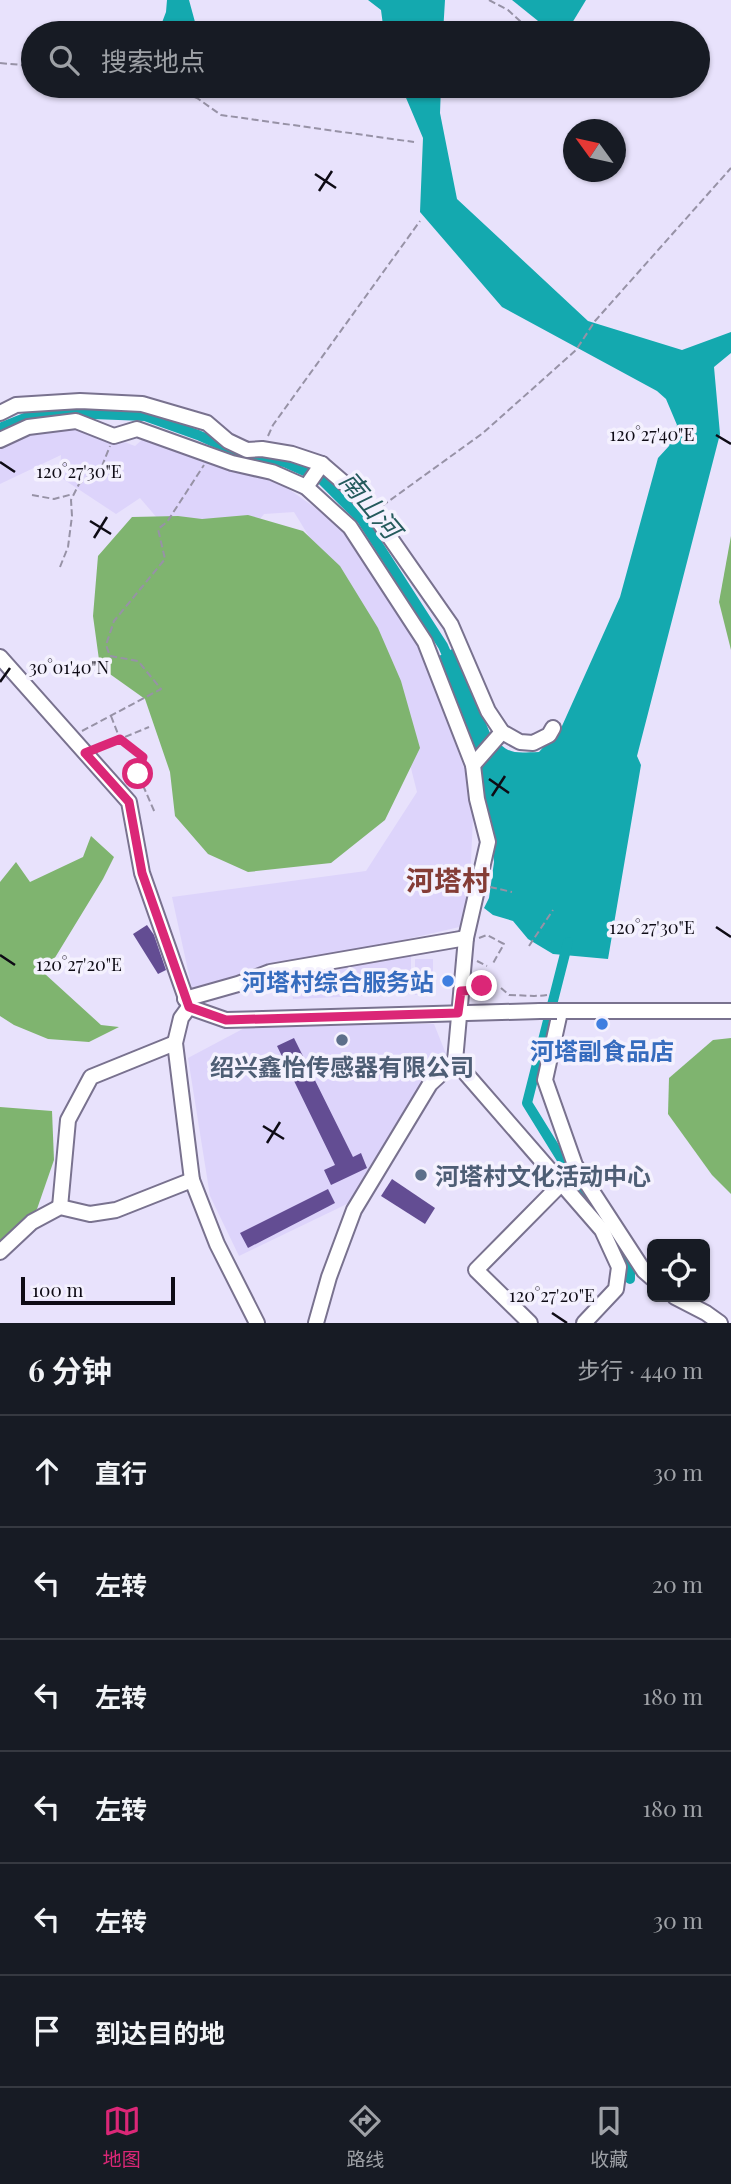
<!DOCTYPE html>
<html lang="zh">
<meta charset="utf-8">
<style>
body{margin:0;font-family:"Playfair Display","Noto Sans SC",serif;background:#242831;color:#f1f3f6}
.controls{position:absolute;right:21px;bottom:21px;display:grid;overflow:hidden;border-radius:10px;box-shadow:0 2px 5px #0004}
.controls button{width:63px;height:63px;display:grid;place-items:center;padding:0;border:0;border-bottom:2px solid #363941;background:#171b24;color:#f1f3f6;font:35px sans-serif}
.compass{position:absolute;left:563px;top:119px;width:63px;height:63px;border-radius:50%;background:#171b24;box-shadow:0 2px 5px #0004;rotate:303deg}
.scale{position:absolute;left:21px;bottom:18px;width:154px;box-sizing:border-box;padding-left:7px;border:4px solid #0e0b15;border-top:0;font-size:19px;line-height:24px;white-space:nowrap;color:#0e0b15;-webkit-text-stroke:5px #f4f1fe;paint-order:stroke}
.stop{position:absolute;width:21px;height:21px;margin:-16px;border:5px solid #db2777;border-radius:50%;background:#fff}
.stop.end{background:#db2777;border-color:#fff;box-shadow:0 2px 7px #0008}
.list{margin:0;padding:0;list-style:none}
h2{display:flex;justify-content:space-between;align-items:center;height:91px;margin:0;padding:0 28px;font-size:30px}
h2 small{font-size:23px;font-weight:400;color:#9ea1a6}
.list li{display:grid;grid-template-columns:46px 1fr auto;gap:21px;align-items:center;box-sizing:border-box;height:112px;padding:0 28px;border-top:2px solid #363941}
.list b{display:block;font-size:26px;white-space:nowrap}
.list em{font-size:23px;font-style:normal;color:#9ea1a6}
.icon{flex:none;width:38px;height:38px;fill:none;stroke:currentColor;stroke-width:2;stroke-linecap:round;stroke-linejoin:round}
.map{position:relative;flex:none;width:731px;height:1323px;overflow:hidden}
.search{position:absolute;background:#171b24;box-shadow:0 2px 5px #0004;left:21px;right:21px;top:21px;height:77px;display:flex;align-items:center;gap:18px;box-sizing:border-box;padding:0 24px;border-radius:38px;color:#9ea1a6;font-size:26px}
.sheet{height:763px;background:#171b24}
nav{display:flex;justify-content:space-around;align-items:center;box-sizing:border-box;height:98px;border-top:2px solid #363941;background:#171b24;font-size:19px;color:#9ea1a6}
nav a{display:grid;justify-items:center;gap:4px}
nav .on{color:#db2777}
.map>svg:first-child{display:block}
</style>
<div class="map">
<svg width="731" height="1323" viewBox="0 0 731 1323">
<rect width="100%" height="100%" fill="#e8e2fc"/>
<g fill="#ddd4fb">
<polygon points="76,424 135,446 146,436 270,476 344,528 419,642 474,796 468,925 192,989 172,897 366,871 417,792 383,657 294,512 264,514 244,540 158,519 140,498 116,514 60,477 61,455 0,484 0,447 30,431"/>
<polygon points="411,955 411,994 293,999 290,973"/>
<polygon points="415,959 433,959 433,994 415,995"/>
<polygon points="252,1024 434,1024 448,1059 349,1203 239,1256 210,1196 188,1058"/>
</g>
<g fill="#7fb46f">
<polygon points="248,515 303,531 340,566 378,628 401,681 420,748 385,820 331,863 248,872 208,854 175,816 170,772 145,699 100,667 93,616 98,556 132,517 178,516 202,519"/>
<polygon points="731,536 731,650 719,602"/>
<polygon points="91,836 114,857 103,879 45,974 101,1025 119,1027 89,1042 48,1039 14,1025 0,1016 0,882 16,862 30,882 83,857"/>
<polygon points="731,1038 731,1194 712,1175 668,1114 669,1078 713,1040"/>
<polygon points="0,1107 52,1111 54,1160 37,1209 0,1248"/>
</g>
<g fill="#14a9af">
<polygon points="167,0 189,0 198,33 158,33 166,12"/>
<polygon points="368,0 445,0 443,33 384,33 381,10"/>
<polygon points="512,0 586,0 566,33 553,33"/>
<path d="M401,86H441L440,113L457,199L588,321L682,350L731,332V353L714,367L720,434L637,756L641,765L608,959L553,954L528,939L513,921L493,915L484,908L489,898L494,862L481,767L439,656L454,648L490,733C508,755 512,753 539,752L562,726L620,597L658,458L669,446L677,425L666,399L657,391L502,307L420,212L423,138Z"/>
</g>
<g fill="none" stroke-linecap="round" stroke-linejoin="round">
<g stroke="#14a9af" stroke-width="10">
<polyline points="0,428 40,412 145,416 198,435 247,457 284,462 320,478 362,520 443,646 451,664"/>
<polyline points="568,942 527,1103 595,1213"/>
<polyline points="615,1245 630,1269 630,1279"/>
</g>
</g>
<g fill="#634d93">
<polygon points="147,925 154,935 166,970 158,974 133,934"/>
<polygon points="294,1038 353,1157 361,1153 367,1168 331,1185 324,1170 335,1165 277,1046"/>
<polygon points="392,1179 435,1208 425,1224 381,1196"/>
<polygon points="328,1189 335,1203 248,1248 240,1233"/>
</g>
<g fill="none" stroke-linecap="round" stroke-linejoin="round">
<defs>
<g id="minor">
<polyline points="0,413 16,405 80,401 142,404 207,423 228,441 247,450 262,449 292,454 322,464 351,489 372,512 451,625 488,711 502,732 520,742 533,743 549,735 553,728"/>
<polyline points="0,440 28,427 76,421 114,436 137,429 232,463 272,472 306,487 350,527 425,642 473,765 477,799 488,842 466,938 455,1061 430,1084 354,1210 329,1277 316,1323"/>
<polyline points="306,487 322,464"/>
<polyline points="0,657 129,802 142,873 189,1007 226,1020 540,1011"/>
<polyline points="473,765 502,732"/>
<polyline points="185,999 238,984 270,972 466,938"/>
<polyline points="189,1007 181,1018 175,1043 192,1180 217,1244 257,1323"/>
<polyline points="557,1011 731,1011"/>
<polyline points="560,1012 545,1080 575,1165 644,1271 652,1278"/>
<polyline points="455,1061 602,1230 619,1267 616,1289 584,1323"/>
<polyline points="60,1207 68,1120 91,1077 175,1043"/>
<polyline points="0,1252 32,1222 60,1207 90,1214 116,1210 192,1180"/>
<polyline points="675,1297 706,1313 720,1323"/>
<polyline points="530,1323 476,1270 561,1184"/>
</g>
</defs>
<use href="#minor" stroke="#79728f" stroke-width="18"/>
<g stroke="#9792a6" stroke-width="2" stroke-dasharray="7 3.5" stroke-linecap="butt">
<polyline points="489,0 508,10 533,33"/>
<polyline points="0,63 33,66"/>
<polyline points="165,86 197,98 221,115 414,142"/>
<polyline points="268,436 273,425 420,221"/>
<polyline points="32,495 54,499 73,494"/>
<polyline points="382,506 483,433 576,350 595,321 731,168"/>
<polyline points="60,567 68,547 72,516 71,500 79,484 102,466 110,446"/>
<polyline points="111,716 120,739 143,757 138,774 155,813"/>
<polyline points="82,731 161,689 138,661 110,656 106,645 114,621 165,559 158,529 167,522 204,465"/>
<polyline points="96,749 149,727"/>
<polyline points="490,887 512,892"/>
<polyline points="479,938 487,935 504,944 492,965"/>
<polyline points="529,946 553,910"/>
<polyline points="477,961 487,966"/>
<path d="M501,988L509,995C523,995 533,997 547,995"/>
<polyline points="475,991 489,981"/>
</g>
<use href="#minor" stroke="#fff" stroke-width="14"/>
<defs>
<polyline id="minor-bridge" points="540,1011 557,1011"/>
</defs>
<use href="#minor-bridge" stroke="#79728f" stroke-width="18" stroke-linecap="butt"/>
<use href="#minor-bridge" stroke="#fff" stroke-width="14"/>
</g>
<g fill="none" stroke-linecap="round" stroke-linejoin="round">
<polyline stroke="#db2777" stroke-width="9" points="138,774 143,757 120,739 85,753 129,802 142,873 189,1007 226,1020 458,1013 461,991 476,990 482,986"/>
</g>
<path fill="none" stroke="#0e0b15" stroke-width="2.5" d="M315,174L336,188M319,191L332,171M716,435L731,444M0,462L15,472M90,521L111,534M94,538L107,517M0,682L10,668M489,779L509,793M492,796L505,776M716,927L731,937M0,955L15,965M263,1126L284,1139M267,1143L280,1122M552,1313L567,1323"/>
<g fill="#3f7fe0" stroke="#f4f1fe" stroke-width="2.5">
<circle cx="448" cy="981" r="7"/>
<circle cx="602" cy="1024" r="7"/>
</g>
<g fill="#5c6f8a" stroke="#f4f1fe" stroke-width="2.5">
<circle cx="342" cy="1040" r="7"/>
<circle cx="421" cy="1175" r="7"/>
</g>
<g text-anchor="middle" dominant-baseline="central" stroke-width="7" stroke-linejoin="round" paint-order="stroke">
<g font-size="24" font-weight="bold" fill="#366cbe" stroke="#f4f1fe" text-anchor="end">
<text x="434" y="981">河塔村综合服务站</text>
<text x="602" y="1050" text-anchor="middle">河塔副食品店</text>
</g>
<g font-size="24" font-weight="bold" fill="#4e5e75" stroke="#f4f1fe">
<text x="342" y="1066">绍兴鑫怡传感器有限公司</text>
<text x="435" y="1175" text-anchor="start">河塔村文化活动中心</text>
</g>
<g font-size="26" font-style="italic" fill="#255b5d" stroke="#f4f1fe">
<text transform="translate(371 504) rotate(50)">南山河</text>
</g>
<g font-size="28" font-weight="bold" fill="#843c36" stroke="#f4f1fe">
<text x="448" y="879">河塔村</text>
</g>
</g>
<g font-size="18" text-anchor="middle" fill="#0e0b15" stroke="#f4f1fe" stroke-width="7" stroke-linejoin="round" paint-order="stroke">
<text x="652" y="441">120°27'40"E</text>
<text x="79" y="478">120°27'30"E</text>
<text x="69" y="674">30°01'40"N</text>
<text x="652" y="934">120°27'30"E</text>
<text x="79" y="971">120°27'20"E</text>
<text x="552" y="1302">120°27'20"E</text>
</g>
</svg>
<div class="controls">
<button><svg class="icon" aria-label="locate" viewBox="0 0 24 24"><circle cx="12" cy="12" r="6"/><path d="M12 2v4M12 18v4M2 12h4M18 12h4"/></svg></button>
</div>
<svg class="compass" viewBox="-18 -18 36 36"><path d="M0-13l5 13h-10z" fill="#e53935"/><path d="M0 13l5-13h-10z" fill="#9ea1a6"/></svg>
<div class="scale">100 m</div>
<div class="stop" style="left:138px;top:774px"></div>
<div class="stop end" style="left:482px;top:986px"></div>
<div class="search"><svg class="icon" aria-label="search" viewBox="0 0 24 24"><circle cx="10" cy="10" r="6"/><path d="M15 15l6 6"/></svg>搜索地点</div>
</div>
<section class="sheet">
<h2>6 分钟<small>步行 · 440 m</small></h2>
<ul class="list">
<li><svg class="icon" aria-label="ahead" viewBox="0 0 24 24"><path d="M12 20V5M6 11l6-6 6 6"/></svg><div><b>直行</b></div><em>30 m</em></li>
<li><svg class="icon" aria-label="left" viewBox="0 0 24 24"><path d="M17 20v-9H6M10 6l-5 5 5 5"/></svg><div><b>左转</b></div><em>20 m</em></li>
<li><svg class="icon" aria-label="left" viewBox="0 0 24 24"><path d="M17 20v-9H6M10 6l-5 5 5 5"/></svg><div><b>左转</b></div><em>180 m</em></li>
<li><svg class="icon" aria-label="left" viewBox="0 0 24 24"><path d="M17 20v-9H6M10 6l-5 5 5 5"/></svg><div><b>左转</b></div><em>180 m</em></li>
<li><svg class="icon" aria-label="left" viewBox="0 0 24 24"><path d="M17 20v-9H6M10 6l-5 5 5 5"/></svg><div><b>左转</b></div><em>30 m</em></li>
<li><svg class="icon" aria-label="arrive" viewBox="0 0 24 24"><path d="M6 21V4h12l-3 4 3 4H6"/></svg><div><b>到达目的地</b></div></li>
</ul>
</section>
<nav>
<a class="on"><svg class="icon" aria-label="map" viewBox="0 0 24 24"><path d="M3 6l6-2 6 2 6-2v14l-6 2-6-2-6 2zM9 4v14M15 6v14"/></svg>地图</a>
<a><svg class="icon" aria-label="directions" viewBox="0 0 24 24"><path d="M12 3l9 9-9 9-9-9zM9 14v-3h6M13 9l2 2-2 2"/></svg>路线</a>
<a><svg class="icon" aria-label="saved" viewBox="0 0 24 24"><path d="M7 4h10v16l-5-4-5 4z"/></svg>收藏</a>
</nav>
